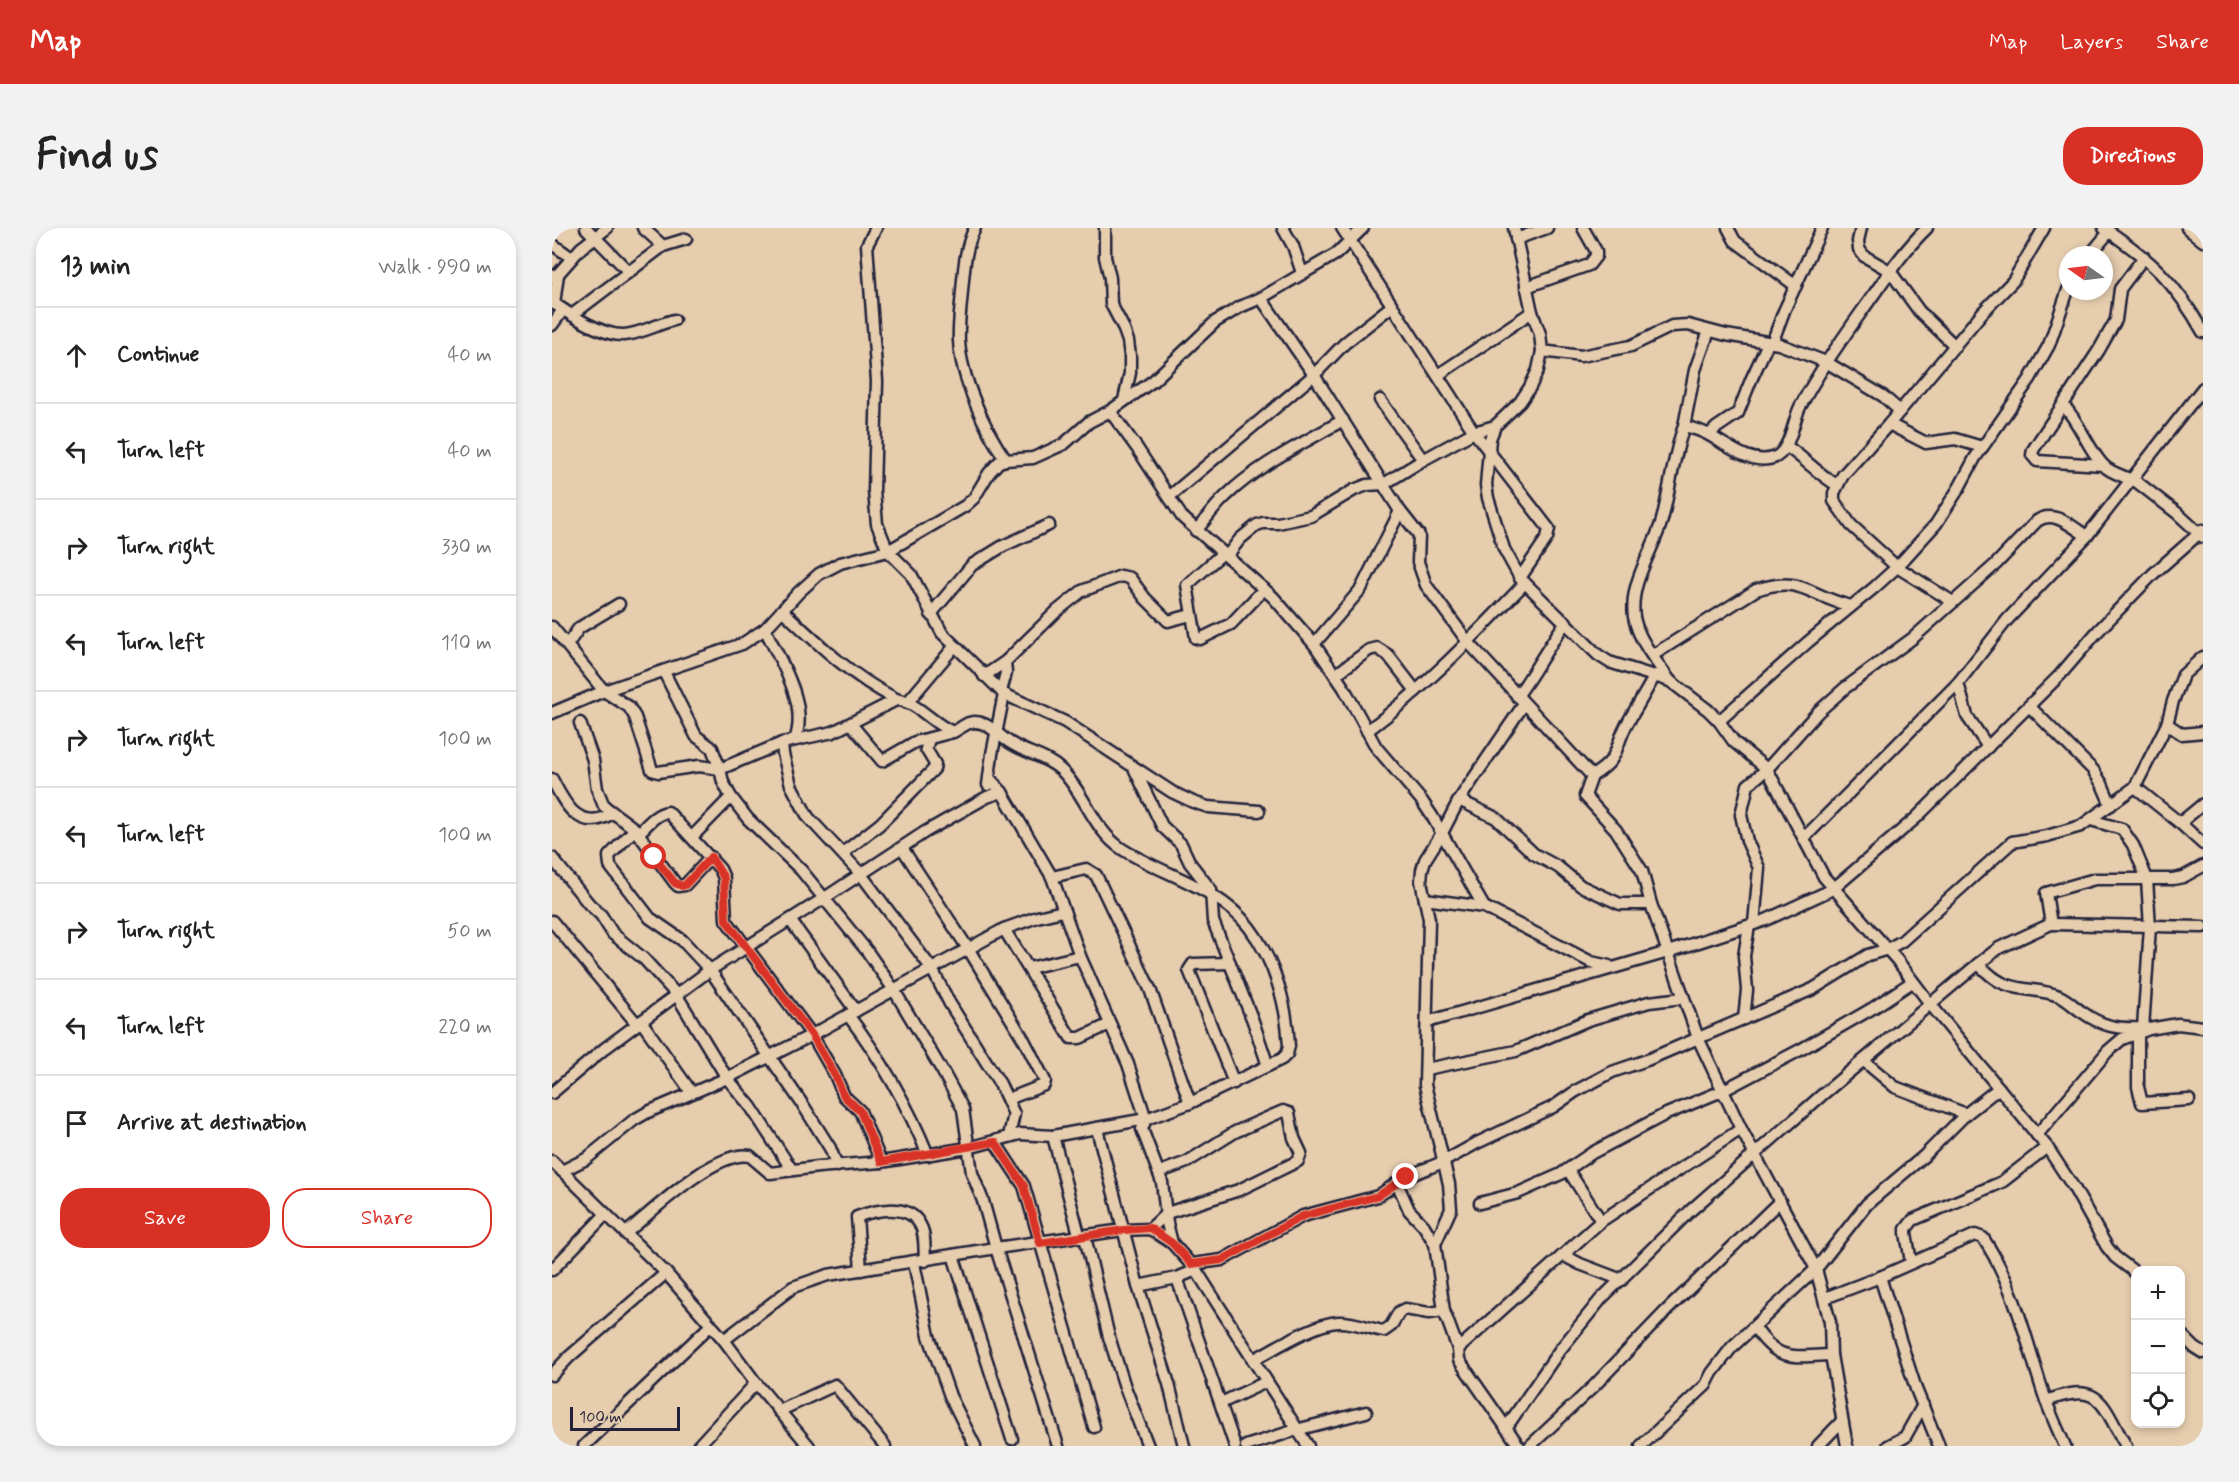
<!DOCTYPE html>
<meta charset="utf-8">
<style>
body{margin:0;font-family:Mynerve,sans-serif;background:#f2f2f2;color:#222}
.controls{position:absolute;right:18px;bottom:18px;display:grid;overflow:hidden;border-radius:12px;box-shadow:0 3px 9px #0003}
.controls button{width:54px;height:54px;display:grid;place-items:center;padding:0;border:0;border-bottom:2px solid #e0e0e0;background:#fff;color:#222;font:30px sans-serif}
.compass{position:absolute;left:1507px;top:18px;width:54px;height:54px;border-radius:50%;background:#fff;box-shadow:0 3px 9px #0003;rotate:284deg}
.scale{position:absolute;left:18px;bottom:15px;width:110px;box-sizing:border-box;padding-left:6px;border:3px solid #22223b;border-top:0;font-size:16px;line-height:21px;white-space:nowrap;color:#22223b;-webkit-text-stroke:4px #e6cdae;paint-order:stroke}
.stop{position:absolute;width:18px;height:18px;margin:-14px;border:4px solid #d93025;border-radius:50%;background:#fff}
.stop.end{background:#d93025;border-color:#fff;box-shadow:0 2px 6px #0008}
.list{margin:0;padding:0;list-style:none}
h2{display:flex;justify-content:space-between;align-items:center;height:78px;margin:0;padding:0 24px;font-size:26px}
h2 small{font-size:20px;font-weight:400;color:#767676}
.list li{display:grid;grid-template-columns:39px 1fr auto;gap:18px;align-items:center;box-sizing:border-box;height:96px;padding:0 24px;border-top:2px solid #e0e0e0}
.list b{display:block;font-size:22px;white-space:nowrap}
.list em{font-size:20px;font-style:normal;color:#767676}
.actions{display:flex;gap:12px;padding:18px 24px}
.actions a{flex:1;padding:14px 0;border:2px solid #d93025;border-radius:24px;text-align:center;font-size:21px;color:#d93025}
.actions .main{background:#d93025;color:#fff}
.icon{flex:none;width:33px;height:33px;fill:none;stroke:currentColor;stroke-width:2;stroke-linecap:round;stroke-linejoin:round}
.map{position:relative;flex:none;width:1651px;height:1218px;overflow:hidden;border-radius:24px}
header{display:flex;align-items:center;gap:36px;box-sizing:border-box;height:84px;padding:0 30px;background:#d93025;color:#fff}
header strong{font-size:28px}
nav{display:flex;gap:33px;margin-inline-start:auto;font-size:21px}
.intro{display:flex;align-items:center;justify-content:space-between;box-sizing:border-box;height:144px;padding:0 36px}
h1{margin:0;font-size:42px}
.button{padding:15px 27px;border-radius:24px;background:#d93025;color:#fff;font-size:21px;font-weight:700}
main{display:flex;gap:36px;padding:0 36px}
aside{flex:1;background:#fff;border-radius:24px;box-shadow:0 3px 9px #0003}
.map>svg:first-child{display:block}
</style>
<header>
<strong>Map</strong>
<nav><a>Map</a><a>Layers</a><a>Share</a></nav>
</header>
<div class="intro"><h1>Find us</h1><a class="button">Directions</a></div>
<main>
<aside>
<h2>13 min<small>Walk · 990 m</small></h2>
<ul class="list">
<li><svg class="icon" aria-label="ahead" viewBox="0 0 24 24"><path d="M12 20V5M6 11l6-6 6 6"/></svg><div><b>Continue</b></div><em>40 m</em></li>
<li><svg class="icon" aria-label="left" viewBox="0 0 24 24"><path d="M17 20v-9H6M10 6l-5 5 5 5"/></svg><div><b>Turn left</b></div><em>40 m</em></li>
<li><svg class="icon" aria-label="right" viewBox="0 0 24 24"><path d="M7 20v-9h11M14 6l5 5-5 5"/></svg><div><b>Turn right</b></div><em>330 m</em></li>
<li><svg class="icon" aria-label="left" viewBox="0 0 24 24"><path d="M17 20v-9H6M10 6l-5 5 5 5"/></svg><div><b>Turn left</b></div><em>110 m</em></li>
<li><svg class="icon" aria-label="right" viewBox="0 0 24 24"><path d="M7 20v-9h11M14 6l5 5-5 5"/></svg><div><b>Turn right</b></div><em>100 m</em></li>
<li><svg class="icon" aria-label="left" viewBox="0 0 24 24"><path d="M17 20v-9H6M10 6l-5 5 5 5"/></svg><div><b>Turn left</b></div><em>100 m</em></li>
<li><svg class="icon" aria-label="right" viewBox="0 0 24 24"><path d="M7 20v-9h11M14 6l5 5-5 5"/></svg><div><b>Turn right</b></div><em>50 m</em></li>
<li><svg class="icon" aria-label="left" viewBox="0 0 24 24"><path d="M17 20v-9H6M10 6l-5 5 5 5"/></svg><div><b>Turn left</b></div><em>220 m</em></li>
<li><svg class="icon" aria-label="arrive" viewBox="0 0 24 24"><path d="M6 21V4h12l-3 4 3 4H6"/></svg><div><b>Arrive at destination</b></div></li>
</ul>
<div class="actions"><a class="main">Save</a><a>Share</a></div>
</aside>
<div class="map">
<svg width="1651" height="1218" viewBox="0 0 1651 1218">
<rect width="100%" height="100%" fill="#e6cdae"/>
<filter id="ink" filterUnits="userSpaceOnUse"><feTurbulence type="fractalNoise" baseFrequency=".0167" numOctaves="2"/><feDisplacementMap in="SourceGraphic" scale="12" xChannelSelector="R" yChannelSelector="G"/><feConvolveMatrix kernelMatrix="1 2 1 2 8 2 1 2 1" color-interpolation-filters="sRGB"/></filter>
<g filter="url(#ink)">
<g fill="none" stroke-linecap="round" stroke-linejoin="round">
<defs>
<g id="minor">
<polyline points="34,0 76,43"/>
<polyline points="91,0 111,18 134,11"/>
<polyline points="324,0 315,17 325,153 322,263 325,296 336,323 359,346 390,405 452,466 513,494 620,564 641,574 656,579 707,583"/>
<path d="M423,0C413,19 412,41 410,63C409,79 406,96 407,113C409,149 433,203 454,232"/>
<polyline points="553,0 553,29 558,50 559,76 571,99 576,113 578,128 578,145 572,172"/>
<polyline points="731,0 741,18 750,45"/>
<polyline points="790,0 922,204 997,301 995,310 968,350"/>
<polyline points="962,0 980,84 988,106 990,123 986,142 978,159 968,174 943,198 938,211 934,257 936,270 952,321 968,350 1046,427 1057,434 1118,453 1156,482 1167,493 1182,514 1215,541 1272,649 1345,732 1379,777 1495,919 1522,960 1555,1019 1563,1029 1584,1045"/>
<polyline points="1176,0 1183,13 1244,58"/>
<polyline points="1309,0 1306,13 1307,21 1312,28 1338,43 1367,83 1403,118"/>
<path d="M1552,0C1599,32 1623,54 1651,104"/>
<polyline points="1635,0 1651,13"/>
<polyline points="964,11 995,0"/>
<polyline points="0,16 20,30"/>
<polyline points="1538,27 1557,4"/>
<polyline points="0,49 6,46 29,20 55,0"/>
<polyline points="974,59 1037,37 1044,28 1044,23 1031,0"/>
<polyline points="709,70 762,147 848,283 867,307 866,334 874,357 916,414 1040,548 1033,568 1064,602 1090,643 1099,676 1146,810 1189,901 1264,1041 1278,1094 1279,1127 1295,1218"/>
<path d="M0,74C17,86 51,108 72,107C88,106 106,96 122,92"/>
<polyline points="2,76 6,46"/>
<polyline points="20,87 111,18"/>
<polyline points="0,97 11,82"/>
<polyline points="1220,115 1232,83 1270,0"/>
<polyline points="990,123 1029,128 1079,118 1120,98 1136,97 1174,107 1227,116 1274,134 1331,168 1348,183"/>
<polyline points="886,147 980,84"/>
<polyline points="828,172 871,232"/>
<path d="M1512,178C1528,195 1535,219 1551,237C1557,244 1571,248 1580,252"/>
<polyline points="558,183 585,220 630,289 721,369 762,416 792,460 824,519 870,573 880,588 932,679"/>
<polyline points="1337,196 1374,215 1403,211 1430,219"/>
<polyline points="1132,198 1143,142 1157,103"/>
<polyline points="1157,207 1164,200 1186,185 1199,152 1216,115"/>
<path d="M1234,218C1252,230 1266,246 1285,257"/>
<polyline points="1551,237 1485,233 1480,227 1481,222 1547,122 1564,92 1568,61 1592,29"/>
<polyline points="1581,251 1625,285 1651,309"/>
<polyline points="617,269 762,147 793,115 840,78"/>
<path d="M644,303C654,291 663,278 674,268C707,236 752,215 791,192"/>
<polyline points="671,325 635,357 644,410 648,411 679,396 712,361"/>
<polyline points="675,328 688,311 705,297 711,295 726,295 759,288 802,262 815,257 832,256 871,232 922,204 943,198"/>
<polyline points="1401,374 1345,339 1299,297 1282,273 1282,265 1291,247 1337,196 1430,85 1461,53 1492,0"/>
<polyline points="379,386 420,337 451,318 497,297"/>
<polyline points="0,399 52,463 77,479 83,489 100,542 106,544 147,538 168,541 160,520 144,508 112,444"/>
<path d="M213,401C228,433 257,476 243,512"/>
<polyline points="762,416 809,361 848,283"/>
<polyline points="15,417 27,400 67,376"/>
<path d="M1101,427L1204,362C1251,346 1257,369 1299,378"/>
<polyline points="783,447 817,422 825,420 836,427 864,463"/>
<polyline points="432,448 453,434 505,383 530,363 569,348 578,350 593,370 616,393 639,387"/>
<path d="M1118,453C1105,434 1086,412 1082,389C1077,354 1101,324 1110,292C1118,261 1121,229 1132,198C1140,200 1150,203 1157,207C1175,217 1198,237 1221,230C1238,225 1241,193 1248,179C1266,145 1288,114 1310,83C1331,54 1349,25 1375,0"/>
<polyline points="1406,455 1415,488 1436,519"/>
<polyline points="449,463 454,445 453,434"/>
<path d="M965,468C983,444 996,418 1014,394"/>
<polyline points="344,472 281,504 230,515 168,541 171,554 179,569 196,591 249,642 315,723 342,762 391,844 411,881 420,945 431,973 444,1020 506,1218"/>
<polyline points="355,475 402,419"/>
<polyline points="1477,478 1541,542 1550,556 1559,577"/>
<polyline points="0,485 52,463 190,416 213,401 247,364 267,346 288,335 336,323 413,278 422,270 437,245 447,234 454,232 481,230 512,216 537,194 558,183 601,153 663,94 688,79 709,70 784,26 811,0"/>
<polyline points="1167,493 1256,414 1323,359 1345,339 1384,296 1407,260 1423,230 1478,151 1497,117 1516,62"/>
<polyline points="28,495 41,532 45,561 52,578 83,601 123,655 126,658 133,657 159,629"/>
<polyline points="299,496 330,533 363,514 401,504"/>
<polyline points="1615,496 1630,506 1651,504"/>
<path d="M815,503C873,460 922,408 972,356"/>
<polyline points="230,515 231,526 239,557 256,589 308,645 380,741 398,776 448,856 462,886 457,908"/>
<polyline points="582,540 610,598 629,616 638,635 659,662 661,693 701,793 716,838"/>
<path d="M1040,548C1069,530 1061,522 1075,496C1084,480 1094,464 1103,447"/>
<path d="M0,551C12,575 27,605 59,586"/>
<polyline points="438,551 450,564 500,649 528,728 576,836 594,891 590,901 610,954 615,995 620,1015 644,1042 756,1218"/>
<polyline points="436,557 440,526 452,466"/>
<polyline points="1583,559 1628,595 1651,576"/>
<polyline points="907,572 944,590 982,626 1006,639 1029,658 1068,676 1099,676"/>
<polyline points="1539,592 1570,601 1581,617 1595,651 1598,699 1591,800"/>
<polyline points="1628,595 1651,616"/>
<polyline points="83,601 57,628 58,638 98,690 130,712 158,742 251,877 278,920 285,938"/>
<path d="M86,606C94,598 104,585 116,584L168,641L172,650L174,692L260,807L283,847L292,868L308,883L329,934"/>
<polyline points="140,609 179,569"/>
<polyline points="1252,610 1406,455 1455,392 1535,308 1651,160"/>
<polyline points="350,620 417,722 472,812 493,853 492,857 456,871"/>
<polyline points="291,625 328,596 382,541 383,536 374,521 377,511"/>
<polyline points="0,630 37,676 49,687 61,706 92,731 124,766 175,850 199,879 240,942"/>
<polyline points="500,649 534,641 544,647 598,761 638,875"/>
<polyline points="873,671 932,679 1039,734 1057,738"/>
<polyline points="238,692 304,783"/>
<polyline points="0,693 85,796"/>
<path d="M1202,696L1207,640L1195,613L1189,587L1196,557L1215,541L1266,484L1293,460L1361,410L1444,336L1485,293C1502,281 1520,299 1535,308"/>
<polyline points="1499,696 1651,699"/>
<polyline points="452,701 519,810 528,810 558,796"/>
<polyline points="678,735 641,736 637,742 682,855"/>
<path d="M1426,736C1435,744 1444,754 1456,757C1472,763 1490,761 1507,768C1515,771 1522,779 1530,784C1551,799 1565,801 1591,800"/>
<polyline points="477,740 528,728"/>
<path d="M296,787C330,832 355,875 376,927"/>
<polyline points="1192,791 1195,762 1192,728 1197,698"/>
<polyline points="89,793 140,865"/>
<polyline points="875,794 1116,724 1214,692 1281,661 1364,590 1508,447 1545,404 1601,346 1651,302"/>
<polyline points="1586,805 1586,859 1590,875 1637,872"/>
<polyline points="1312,833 1343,859 1414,886"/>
<polyline points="874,841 964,823 1036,792 1097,774 1131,770"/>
<polyline points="0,865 52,821 158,742 271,671 373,604 435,569 450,564"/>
<polyline points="545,901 586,1058 617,1156 632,1218"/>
<polyline points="1485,907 1556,823 1570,811 1597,801 1626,796 1651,799"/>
<polyline points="501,908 528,1010"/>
<polyline points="443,914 472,958 542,1199"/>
<polyline points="0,933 114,1045 172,1112 204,1155 257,1218"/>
<polyline points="1016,942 1049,993"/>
<polyline points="10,943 34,931 82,892 96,884 175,850 260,807 452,701 485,689 511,683"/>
<polyline points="845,955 857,982 872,998 883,1016 892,1083 906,1121 907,1132 967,1218"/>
<polyline points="928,975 966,965 1009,946 1040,925 1112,887 1170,863 1248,822 1321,780 1360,754"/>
<polyline points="598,1001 615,985 687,962 746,933 749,925 742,910 737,885 731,883 683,904 635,934 608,944"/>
<path d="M74,1005C101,983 163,922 198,928L218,945L266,939L329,934L416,920L468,906L501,908L594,891L638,875L730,831L735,826L737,818C735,777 723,733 697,699C666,659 611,647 570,621C541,602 533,565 509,542C494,528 473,525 457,514C445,507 434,490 417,495C412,497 407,501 401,504C383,497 372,482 355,474C351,473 346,472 342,470C299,448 265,415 230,382"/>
<polyline points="533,1009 557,1109 573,1159 596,1218"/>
<polyline points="883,1016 899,981 897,956 873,857 877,691 869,653 870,642 873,632 890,605 907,572 972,476"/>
<polyline points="401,1027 460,1211"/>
<polyline points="1011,1027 1028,1036 1070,1052"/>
<polyline points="1359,1034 1354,1005 1354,1001 1361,992 1450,954 1495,919"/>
<polyline points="362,1035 377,1108 398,1168 423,1218"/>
<polyline points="640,1036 670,1032 751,988 826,968 854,949 891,934 925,915 1001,879 1024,863 1060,844 1095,832 1261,761 1316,727 1336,721 1350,713 1460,614 1495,608 1529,598 1583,559 1615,496 1621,473 1631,447 1651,429"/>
<polyline points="0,1042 54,986"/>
<path d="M309,1042L305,989C322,982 355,975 367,995C374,1005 372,1021 373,1033"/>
<polyline points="1328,1049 1364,1161 1387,1218"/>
<polyline points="625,1050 683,1218"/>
<polyline points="586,1058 625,1050 644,1042"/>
<path d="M1273,1070L1328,1049L1423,1007L1431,1010C1463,1057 1475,1116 1493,1170C1499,1187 1506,1202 1513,1218"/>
<path d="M1203,1100C1227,1135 1240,1128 1279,1127"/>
<polyline points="1628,1105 1643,1120 1651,1125"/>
<polyline points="172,1112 241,1059 276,1047 444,1020 571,1002 598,1001 620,1015"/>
<polyline points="906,1121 1049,993 1189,901"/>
<path d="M701,1132C722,1121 763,1095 786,1094C803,1093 817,1101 832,1103L839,1098L847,1084L853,1081L877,1085L892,1083"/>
<polyline points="0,1147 17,1129 114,1045"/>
<path d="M1494,1173C1549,1152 1549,1175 1574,1218"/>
<polyline points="669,1175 714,1154"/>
<polyline points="227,1183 283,1157 333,1218"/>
<polyline points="954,1200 1007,1123 1049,1071 1138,983 1270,867 1426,736 1447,720 1499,696 1494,665 1543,651 1621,651 1631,649 1651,638"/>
<polyline points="32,1218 159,1097"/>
<polyline points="146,1218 204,1155"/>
<polyline points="694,1218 744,1202 814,1184"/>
<polyline points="978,1218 1042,1158 1114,1083 1228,973"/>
<polyline points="1089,1218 1154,1157 1160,1145 1180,1119 1264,1041 1315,976 1372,928 1414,886 1447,860"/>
<polyline points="1266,1218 1290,1193"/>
<polyline points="1336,1218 1353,1209 1371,1177"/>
</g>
</defs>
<use href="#minor" stroke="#22223b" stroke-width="15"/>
<use href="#minor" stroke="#e6cdae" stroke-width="10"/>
</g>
</g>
<g fill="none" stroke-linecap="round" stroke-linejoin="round" filter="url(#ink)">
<polyline stroke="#d93025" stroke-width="8" points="102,629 123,655 130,658 133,657 159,629 172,650 174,692 260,807 283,847 292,868 308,883 329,934 443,914 472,958 488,1015 572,1002 598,1000 620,1015 639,1036 670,1032 751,988 826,968 854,949"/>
</g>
</svg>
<div class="controls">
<button>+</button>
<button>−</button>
<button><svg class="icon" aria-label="locate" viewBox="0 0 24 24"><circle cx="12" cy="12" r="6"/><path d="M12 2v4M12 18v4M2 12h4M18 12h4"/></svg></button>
</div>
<svg class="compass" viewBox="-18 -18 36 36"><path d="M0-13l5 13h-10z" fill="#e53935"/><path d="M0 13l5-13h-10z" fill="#767676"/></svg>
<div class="scale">100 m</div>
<div class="stop" style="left:102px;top:629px"></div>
<div class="stop end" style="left:854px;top:949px"></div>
</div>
</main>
